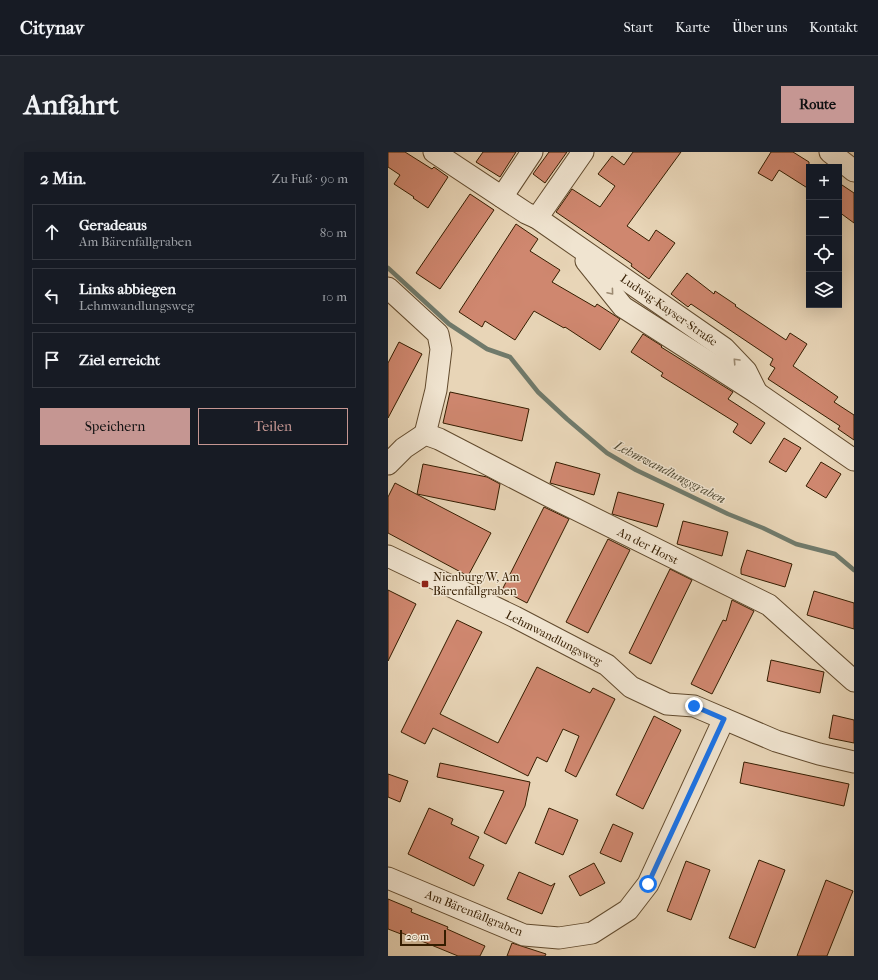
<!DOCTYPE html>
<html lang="de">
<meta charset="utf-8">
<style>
body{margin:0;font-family:"IM FELL French Canon",serif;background:#20242c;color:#f1f3f6}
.controls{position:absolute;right:12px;top:12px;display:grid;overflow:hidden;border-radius:0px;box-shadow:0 4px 16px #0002}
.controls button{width:36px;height:36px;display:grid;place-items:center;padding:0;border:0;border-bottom:1px solid #363941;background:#171b24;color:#f1f3f6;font:20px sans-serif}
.scale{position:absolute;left:12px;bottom:10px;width:46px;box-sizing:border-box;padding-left:4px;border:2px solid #351d00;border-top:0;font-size:11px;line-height:14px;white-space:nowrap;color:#351d00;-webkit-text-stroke:3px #f0e4d0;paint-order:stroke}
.stop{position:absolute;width:12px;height:12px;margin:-9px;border:3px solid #1a73e8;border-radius:50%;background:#fff}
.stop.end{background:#1a73e8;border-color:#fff;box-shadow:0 1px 4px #0008}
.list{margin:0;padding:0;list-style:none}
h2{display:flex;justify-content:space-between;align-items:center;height:52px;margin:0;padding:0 16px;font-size:17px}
h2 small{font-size:13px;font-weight:400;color:#9ea1a6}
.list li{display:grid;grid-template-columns:26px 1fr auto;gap:12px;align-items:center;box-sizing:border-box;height:56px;margin:0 8px 8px;padding:0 8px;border:1px solid #363941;border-radius:0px}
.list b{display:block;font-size:15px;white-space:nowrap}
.list p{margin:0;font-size:13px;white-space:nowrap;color:#9ea1a6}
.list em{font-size:13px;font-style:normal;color:#9ea1a6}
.actions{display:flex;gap:8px;padding:12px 16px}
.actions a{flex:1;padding:9px 0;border:1px solid #c59692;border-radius:0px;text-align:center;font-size:14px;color:#c59692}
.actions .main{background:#c59692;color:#111}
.icon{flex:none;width:22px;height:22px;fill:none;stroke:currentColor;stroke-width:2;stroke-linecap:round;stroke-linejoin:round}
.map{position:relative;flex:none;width:466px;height:804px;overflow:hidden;border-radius:0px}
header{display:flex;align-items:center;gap:24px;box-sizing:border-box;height:56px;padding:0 20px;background:#171b24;border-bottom:1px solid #363941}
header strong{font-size:19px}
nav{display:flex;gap:22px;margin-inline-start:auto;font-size:14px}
.intro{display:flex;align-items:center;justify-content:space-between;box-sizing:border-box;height:96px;padding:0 24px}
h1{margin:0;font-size:28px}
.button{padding:10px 18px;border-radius:0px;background:#c59692;color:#111;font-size:14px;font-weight:700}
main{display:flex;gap:24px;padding:0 24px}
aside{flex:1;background:#171b24;border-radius:0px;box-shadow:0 4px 16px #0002}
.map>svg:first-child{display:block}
</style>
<header>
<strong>Citynav</strong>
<nav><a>Start</a><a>Karte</a><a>Über uns</a><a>Kontakt</a></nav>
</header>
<div class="intro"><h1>Anfahrt</h1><a class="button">Route</a></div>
<main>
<aside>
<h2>2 Min.<small>Zu Fuß · 90 m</small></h2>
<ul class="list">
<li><svg class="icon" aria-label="ahead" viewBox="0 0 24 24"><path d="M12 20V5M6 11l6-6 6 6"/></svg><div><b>Geradeaus</b><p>Am Bärenfallgraben</p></div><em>80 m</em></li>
<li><svg class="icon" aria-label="left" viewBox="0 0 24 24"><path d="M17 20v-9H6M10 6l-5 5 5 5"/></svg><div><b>Links abbiegen</b><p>Lehmwandlungsweg</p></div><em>10 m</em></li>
<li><svg class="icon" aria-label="arrive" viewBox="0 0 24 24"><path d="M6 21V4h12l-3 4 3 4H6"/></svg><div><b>Ziel erreicht</b></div></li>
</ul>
<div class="actions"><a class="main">Speichern</a><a>Teilen</a></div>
</aside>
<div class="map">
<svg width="466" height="804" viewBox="0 0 466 804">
<rect width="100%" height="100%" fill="#e8d5b7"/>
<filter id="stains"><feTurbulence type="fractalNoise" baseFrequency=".005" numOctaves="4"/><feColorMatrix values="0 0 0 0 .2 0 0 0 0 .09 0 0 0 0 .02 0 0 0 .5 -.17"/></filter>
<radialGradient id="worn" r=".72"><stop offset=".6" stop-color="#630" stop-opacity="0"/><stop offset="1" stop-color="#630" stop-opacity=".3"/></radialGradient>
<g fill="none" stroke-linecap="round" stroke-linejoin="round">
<polyline stroke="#707a6b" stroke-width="4.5" points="0,116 61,172 99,197 122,205 150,240 179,267 219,301 248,318 340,362 375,376 408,392 447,402 466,418"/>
</g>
<g fill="#cf876f" stroke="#351d00">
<polygon points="0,0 17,0 44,17 46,15 60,25 40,56 25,46 26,45 6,32 12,23 0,15"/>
<polygon points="95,0 128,0 112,25 88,10"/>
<polygon points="161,0 179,0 157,31 145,22"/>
<polygon points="245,0 293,0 239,74 261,89 268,78 287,91 261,127 243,114 244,112 168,60 184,37 212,55 227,34 210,22 224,4 236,13"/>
<polygon points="383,0 405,0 421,10 421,37 391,18 384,29 370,21"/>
<polygon points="451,31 466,41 466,71 451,60"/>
<polygon points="82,42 106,58 52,137 28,121"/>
<polygon points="128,72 150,87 142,99 172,118 164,130 207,155 209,152 232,167 212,198 177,175 176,176 146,159 127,188 97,169 94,175 71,160"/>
<polygon points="299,121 326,142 327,139 348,153 347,154 398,188 402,181 419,192 405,214 450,245 446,250 466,263 466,288 450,277 452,274 380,227 387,216 382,213 385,207 303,152 300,155 283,142"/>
<polygon points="255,182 274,194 273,195 345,240 340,247 377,271 363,292 345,280 350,272 273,224 275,221 243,200"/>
<polygon points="11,190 34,202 0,266 0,211"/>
<polygon points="62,240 141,257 134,289 55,271"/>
<polygon points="396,286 413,296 398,320 381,310"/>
<polygon points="168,310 212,322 206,343 162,331"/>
<polygon points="433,310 453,322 438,346 418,334"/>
<polygon points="35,312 99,325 112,332 107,358 29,342"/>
<polygon points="7,331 103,381 80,424 0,381 0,345"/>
<polygon points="230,340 276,352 269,375 224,362"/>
<polygon points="156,355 181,367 139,451 114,438"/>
<polygon points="295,369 340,380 334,404 289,392"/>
<polygon points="220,387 242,398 200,481 178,470"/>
<polygon points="359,398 404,412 397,435 353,422 353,417"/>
<polygon points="282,417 304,428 263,512 241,501"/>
<polygon points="0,438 28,452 0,509"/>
<polygon points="426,439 466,451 466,477 419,463"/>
<polygon points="344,448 366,459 324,542 303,532 335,468 338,469"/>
<polygon points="69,468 94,480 52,562 110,591 149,515 202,541 205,536 227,547 188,625 177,619 191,584 175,577 159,610 149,605 140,624 45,576 37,592 13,580"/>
<polygon points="383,508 436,520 432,541 379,529"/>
<polygon points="445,563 466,568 466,591 441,586"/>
<polygon points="266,564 293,578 255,657 228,643"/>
<polygon points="356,610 461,632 456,654 352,631"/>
<polygon points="52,611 142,630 137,654 118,692 96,681 116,639 49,625"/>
<polygon points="0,622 20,629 12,650 0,645"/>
<polygon points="41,656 65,667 63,672 91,685 81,706 96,713 86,734 20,702"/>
<polygon points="161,656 190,668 175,703 147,691"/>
<polygon points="225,672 245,681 233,710 212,701"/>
<polygon points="371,708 397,718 367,796 341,786"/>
<polygon points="298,709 322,718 303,768 279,759"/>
<polygon points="206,711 217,731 192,744 181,724"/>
<polygon points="131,720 163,734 167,731 154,762 119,747"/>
<polygon points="438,728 465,739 439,804 409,804"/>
<polygon points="0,747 24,757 23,760 60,775 59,777 97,794 92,804 70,804 14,781 13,782 0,777"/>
<polygon points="124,791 158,802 157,804 119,804"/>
</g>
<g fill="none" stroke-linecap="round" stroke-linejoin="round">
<defs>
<g id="minor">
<polyline points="46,0 138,61 149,66 336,196 358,219 369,241"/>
<polyline points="442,0 466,19"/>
<polyline points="114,45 144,0"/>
<polyline points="149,66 195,0"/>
<polyline points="198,109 235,155 369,241 466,308"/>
<polyline points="0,136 50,182 53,197 48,238 37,282"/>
<polyline points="0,312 16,296 37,282 51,287 159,343 381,453 466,529"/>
<polyline points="0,404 127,465 219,513 243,535 279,552 306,554 388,589 431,602 466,610"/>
<polyline points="0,726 136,783 171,786 204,781 240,758 260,732 336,567"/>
</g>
</defs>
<use href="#minor" stroke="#624b2e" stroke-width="23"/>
<use href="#minor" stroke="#f0e4d0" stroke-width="21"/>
</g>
<defs><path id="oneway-chevron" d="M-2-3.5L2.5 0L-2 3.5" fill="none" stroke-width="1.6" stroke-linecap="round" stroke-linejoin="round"/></defs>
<g stroke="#9c8a72">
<use href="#oneway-chevron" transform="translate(223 140) rotate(50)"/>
<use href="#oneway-chevron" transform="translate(348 209) rotate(-133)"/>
</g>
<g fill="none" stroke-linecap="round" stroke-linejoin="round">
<polyline stroke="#1a73e8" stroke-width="5" points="260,732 336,567 306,554"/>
</g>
<rect fill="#8f2418" stroke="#f0e4d0" stroke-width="1.5" x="33" y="428" width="8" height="8" rx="2"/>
<g text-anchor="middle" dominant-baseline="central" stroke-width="3" stroke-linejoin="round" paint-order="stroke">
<g font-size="12" fill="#351d00" stroke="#f0e4d0">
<text transform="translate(281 158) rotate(35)">Ludwig-Kayser-Straße</text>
<text transform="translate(260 394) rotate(27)">An der Horst</text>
<text transform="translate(166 486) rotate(27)">Lehmwandlungsweg</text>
<text transform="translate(86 761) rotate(22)">Am Bärenfallgraben</text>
</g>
<g font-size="12" fill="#351d00" stroke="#f0e4d0" text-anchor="start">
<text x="45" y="425">Nienburg/W, Am<tspan x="45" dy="14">Bärenfallgraben</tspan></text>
</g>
<g font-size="13" font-style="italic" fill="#534c36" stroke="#f0e4d0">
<text transform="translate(282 320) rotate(27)">Lehmwandlungsgraben</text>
</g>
</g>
<rect width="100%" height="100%" filter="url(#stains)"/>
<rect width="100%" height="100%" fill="url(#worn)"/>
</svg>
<div class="controls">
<button>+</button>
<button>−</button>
<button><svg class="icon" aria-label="locate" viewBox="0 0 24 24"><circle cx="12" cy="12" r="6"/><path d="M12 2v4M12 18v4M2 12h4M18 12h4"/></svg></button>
<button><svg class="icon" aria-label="layers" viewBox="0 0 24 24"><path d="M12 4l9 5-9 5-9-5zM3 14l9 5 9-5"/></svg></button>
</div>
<div class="scale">20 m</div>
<div class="stop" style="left:260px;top:732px"></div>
<div class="stop end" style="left:306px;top:554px"></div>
</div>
</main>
